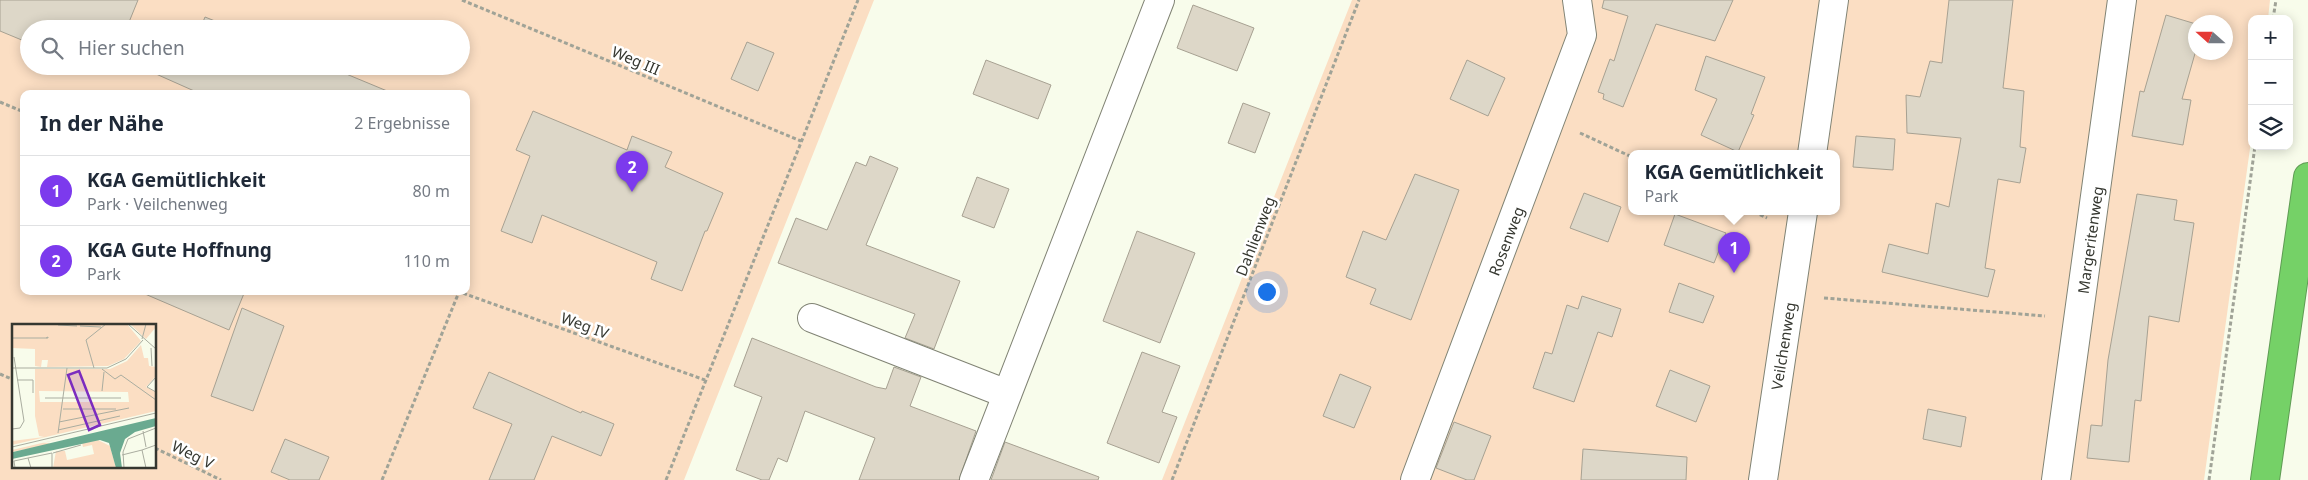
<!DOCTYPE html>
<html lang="de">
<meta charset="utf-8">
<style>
body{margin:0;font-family:"Noto Sans",sans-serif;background:#f2f2f3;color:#1f2937}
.controls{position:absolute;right:15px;top:15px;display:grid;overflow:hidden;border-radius:10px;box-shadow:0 2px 12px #0003}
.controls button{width:45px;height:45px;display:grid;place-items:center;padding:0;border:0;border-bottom:1px solid #e0e1e3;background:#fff;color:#1f2937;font:25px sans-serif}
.compass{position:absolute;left:2188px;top:15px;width:45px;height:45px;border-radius:50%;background:#fff;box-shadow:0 2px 12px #0003;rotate:291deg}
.you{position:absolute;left:1266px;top:291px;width:18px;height:18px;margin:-12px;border:4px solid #fff;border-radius:50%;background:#1a73e8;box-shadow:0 0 0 8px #1a73e833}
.badge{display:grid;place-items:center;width:32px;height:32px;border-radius:50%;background:#7c3aed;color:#fff;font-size:16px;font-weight:700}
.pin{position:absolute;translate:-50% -41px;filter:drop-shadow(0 1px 2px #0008)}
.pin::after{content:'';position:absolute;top:26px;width:18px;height:15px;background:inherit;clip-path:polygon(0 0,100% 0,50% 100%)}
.popup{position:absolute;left:1628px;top:150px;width:212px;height:65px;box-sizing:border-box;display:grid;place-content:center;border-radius:10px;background:#fff;filter:drop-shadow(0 1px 4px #0005);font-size:16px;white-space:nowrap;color:#747a83}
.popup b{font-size:19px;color:#1f2937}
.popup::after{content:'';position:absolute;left:50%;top:100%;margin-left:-10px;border:10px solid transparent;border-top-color:#fff}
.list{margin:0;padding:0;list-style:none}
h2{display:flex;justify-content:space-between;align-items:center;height:65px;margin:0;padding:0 20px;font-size:21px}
h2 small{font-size:16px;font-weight:400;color:#747a83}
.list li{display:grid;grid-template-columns:32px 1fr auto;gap:15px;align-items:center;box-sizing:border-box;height:70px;padding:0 20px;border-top:1px solid #e0e1e3}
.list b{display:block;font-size:19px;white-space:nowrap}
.list p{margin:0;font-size:16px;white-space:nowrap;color:#747a83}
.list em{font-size:16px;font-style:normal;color:#747a83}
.icon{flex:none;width:28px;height:28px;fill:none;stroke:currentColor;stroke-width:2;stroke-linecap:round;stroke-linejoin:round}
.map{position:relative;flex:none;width:2308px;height:480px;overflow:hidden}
.search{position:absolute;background:#fff;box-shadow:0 2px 12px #0003;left:20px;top:20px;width:450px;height:55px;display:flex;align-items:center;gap:12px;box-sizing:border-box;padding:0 18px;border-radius:28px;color:#747a83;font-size:19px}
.panel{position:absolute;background:#fff;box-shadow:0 2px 12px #0003;left:20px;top:90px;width:450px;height:205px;border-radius:10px}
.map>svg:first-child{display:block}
</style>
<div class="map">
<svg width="2308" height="480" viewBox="0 0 2308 480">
<rect width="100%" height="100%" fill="#f8fceb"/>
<g fill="#fbdec3" fill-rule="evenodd">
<path d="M0,0H874L684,480H0ZM29,29H461V66H29ZM24,94H466V291H24ZM14,325H155V466H14Z"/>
<path d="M1352,0H2270L2268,19H2252V134L2204,480H1162ZM2196,22H2226V52H2196ZM1632,154H1836V212H1632Z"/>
</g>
<g fill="#ddd7c8" stroke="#a7a192">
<polygon points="0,0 138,0 127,27 131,29 29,29 29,43 0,31"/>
<polygon points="1604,0 1733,0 1715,41 1656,24 1623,107 1603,99 1604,94 1598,92 1610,59 1614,61 1628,16 1602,8"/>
<polygon points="1949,0 2013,0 2003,88 2024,91 2020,147 2026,148 2020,183 1998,179 1985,268 1995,270 1988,297 1882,272 1889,244 1928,254 1936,203 1949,207 1961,138 1907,133 1906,95 1920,97 1930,61 1942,63"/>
<polygon points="1193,5 1254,28 1237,71 1177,48"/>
<polygon points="2166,15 2196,24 2196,50 2182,99 2191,100 2183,145 2132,136 2140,91 2144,92"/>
<polygon points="205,17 235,29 200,29"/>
<polygon points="747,42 774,53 758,91 731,79"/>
<polygon points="1706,56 1765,77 1751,114 1754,115 1738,152 1701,135 1717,99 1695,90"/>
<polygon points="986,60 1051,85 1038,119 973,94"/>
<polygon points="1467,60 1505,78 1488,116 1450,99"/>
<polygon points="138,66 327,66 392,93 201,94"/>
<polygon points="1243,103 1270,113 1255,153 1228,143"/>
<polygon points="533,111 627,150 632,136 672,152 665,167 723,193 707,231 705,231 682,291 651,279 657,262 542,215 532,243 501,231 530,156 516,150"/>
<polygon points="1856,136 1895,139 1893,170 1853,167"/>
<polygon points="870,156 898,168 866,245 960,281 934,349 905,338 915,314 778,263 796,218 827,230 856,162 866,166"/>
<polygon points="1415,174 1459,190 1411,320 1370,304 1376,289 1346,277 1363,231 1386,240"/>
<polygon points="977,177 1009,189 994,228 962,216"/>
<polygon points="1584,193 1621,207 1608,242 1570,228"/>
<polygon points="2137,194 2177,200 2174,220 2194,223 2179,322 2149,316 2141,401 2135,400 2129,462 2087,458 2091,425 2102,426 2108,360"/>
<polygon points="1675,214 1726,233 1714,263 1664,245"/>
<polygon points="1137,231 1195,253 1160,343 1103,321"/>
<polygon points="1679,283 1714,296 1703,323 1669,312"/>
<polygon points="138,291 245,291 229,330"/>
<polygon points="1582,296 1621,309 1612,337 1598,332 1574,402 1533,388 1545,352 1552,354 1567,305 1578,309"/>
<polygon points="242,308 284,326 253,411 211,396"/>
<polygon points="752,338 876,387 886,389 894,367 921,377 910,406 976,431 959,480 859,480 875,438 805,411 787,462 778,458 769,480 762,480 736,470 762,397 734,386"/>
<polygon points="1142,352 1180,366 1162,412 1177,417 1159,463 1107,443"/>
<polygon points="1670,370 1710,386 1696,422 1656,406"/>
<polygon points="489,372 581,413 582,411 614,424 601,456 552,436 534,480 489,480 512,424 473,408"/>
<polygon points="1340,374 1371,387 1354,428 1323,416"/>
<polygon points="1928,409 1966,417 1961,447 1923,439"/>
<polygon points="1454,422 1491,436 1474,480 1467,480 1436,468"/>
<polygon points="285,439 329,457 319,480 290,480 271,472"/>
<polygon points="1005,442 1099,477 1098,480 991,480"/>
<polygon points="1583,449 1687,457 1686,480 1581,480"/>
</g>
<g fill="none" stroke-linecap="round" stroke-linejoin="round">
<defs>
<g id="minor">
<polyline points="1812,154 1834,0"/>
<polyline points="812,318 1007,394"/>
<polyline points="974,480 1160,0"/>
<polyline points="1415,480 1582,35 1577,0"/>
<polyline points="1763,480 1803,212"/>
<polyline points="2056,480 2122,0"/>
</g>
<polyline id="highway" points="2265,480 2308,177"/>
</defs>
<use href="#minor" stroke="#808374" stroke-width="30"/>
<use href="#highway" stroke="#5f9b54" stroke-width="30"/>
<g stroke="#a0a397" stroke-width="3" stroke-dasharray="4 2.5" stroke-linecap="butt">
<polyline points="462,0 801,141"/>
<polyline points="2273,19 2276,0"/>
<polyline points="0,102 24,112"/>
<polyline points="1580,133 1632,157"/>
<polyline points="1754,212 1767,218"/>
<polyline points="457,291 705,380"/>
<polyline points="1824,298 2045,316"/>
<polyline points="0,374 14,380"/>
<polyline points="155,448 221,480"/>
<polyline points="382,480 459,292"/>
<polyline points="666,480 858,0"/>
<polyline points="1172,480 1359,0"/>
<polyline points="2209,480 2255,146"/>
</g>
<use href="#minor" stroke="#fff" stroke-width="28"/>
<use href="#highway" stroke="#75d167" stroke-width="28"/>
</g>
<g text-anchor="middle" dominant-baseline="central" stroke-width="5" stroke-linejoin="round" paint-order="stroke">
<g font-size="15" fill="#353730" stroke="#fff">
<text transform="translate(636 60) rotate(23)">Weg III</text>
<text transform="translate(1255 236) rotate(-69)">Dahlienweg</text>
<text transform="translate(2090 240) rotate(-82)">Margeritenweg</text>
<text transform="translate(1506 241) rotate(-69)">Rosenweg</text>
<text transform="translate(585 325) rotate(20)">Weg IV</text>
<text transform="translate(1783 346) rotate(-81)">Veilchenweg</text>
<text transform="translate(193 454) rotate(26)">Weg V</text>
</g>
</g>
<g transform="translate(12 324)">
<rect width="144" height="144" fill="#f8fceb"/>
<path d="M0,0H115L129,17L112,35L96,42L35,43L36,36H30L29,43L23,42V25L0,24ZM118,0H144V3L134,15ZM129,21L132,34H136L137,42L144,43V52L134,63L144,68V87L0,121V117L32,113L27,112L23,92V45H98L115,37ZM27,67L116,68L117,78H28ZM81,107L31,119H38L35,121L0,128V126ZM86,116L98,122L104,144H41L44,127H53L55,136L82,130L80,121L71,123L70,119Z" fill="#fbdec3" fill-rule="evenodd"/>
<path d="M144,94V102L123,108L113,115L108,129L110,144H104L97,119L88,116L0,135L1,128Z" fill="#6aaa90"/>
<path fill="none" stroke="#aaada0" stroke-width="1" d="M116,0L144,25M46,1L65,2M68,2L89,3M0,14H36V13L34,14M130,15L134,0M139,24L140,42M0,44H95L114,35L131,16M82,44L74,16L94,0M90,45L103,55L109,51L144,76M144,53L135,63L144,68M5,56H21V69M90,67L92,48M33,74H109M51,85H104M47,98L117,84M0,105L8,104L12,97L2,33M46,106L108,92M131,107L134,123M46,109L55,44M0,123L144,89M41,129L69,121M110,131L130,126M3,144L2,137L16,134M19,144L16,134L40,129V144M112,144L111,128L116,115L144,104M134,144L130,126L144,121"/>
<path fill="#7b2cbf" fill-opacity="0.15" stroke="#7b2cbf" stroke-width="2.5" d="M67,47L88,101L77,106L56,51Z"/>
<rect width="144" height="144" fill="none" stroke="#353730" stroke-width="2.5"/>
</g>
</svg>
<div class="controls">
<button>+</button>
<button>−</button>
<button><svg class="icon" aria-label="layers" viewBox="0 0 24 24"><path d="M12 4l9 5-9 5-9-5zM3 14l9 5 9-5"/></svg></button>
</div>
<svg class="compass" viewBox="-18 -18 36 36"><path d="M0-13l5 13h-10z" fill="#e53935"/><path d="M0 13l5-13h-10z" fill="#747a83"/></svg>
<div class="you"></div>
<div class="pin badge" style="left:1734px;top:273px">1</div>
<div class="popup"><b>KGA Gemütlichkeit</b>Park</div>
<div class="pin badge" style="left:632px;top:192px">2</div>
<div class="search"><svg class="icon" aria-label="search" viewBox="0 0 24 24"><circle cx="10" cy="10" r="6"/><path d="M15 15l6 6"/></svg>Hier suchen</div>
<section class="panel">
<h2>In der Nähe<small>2 Ergebnisse</small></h2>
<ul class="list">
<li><span class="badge">1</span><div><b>KGA Gemütlichkeit</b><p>Park · Veilchenweg</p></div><em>80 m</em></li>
<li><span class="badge">2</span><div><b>KGA Gute Hoffnung</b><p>Park</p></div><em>110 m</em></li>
</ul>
</section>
</div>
